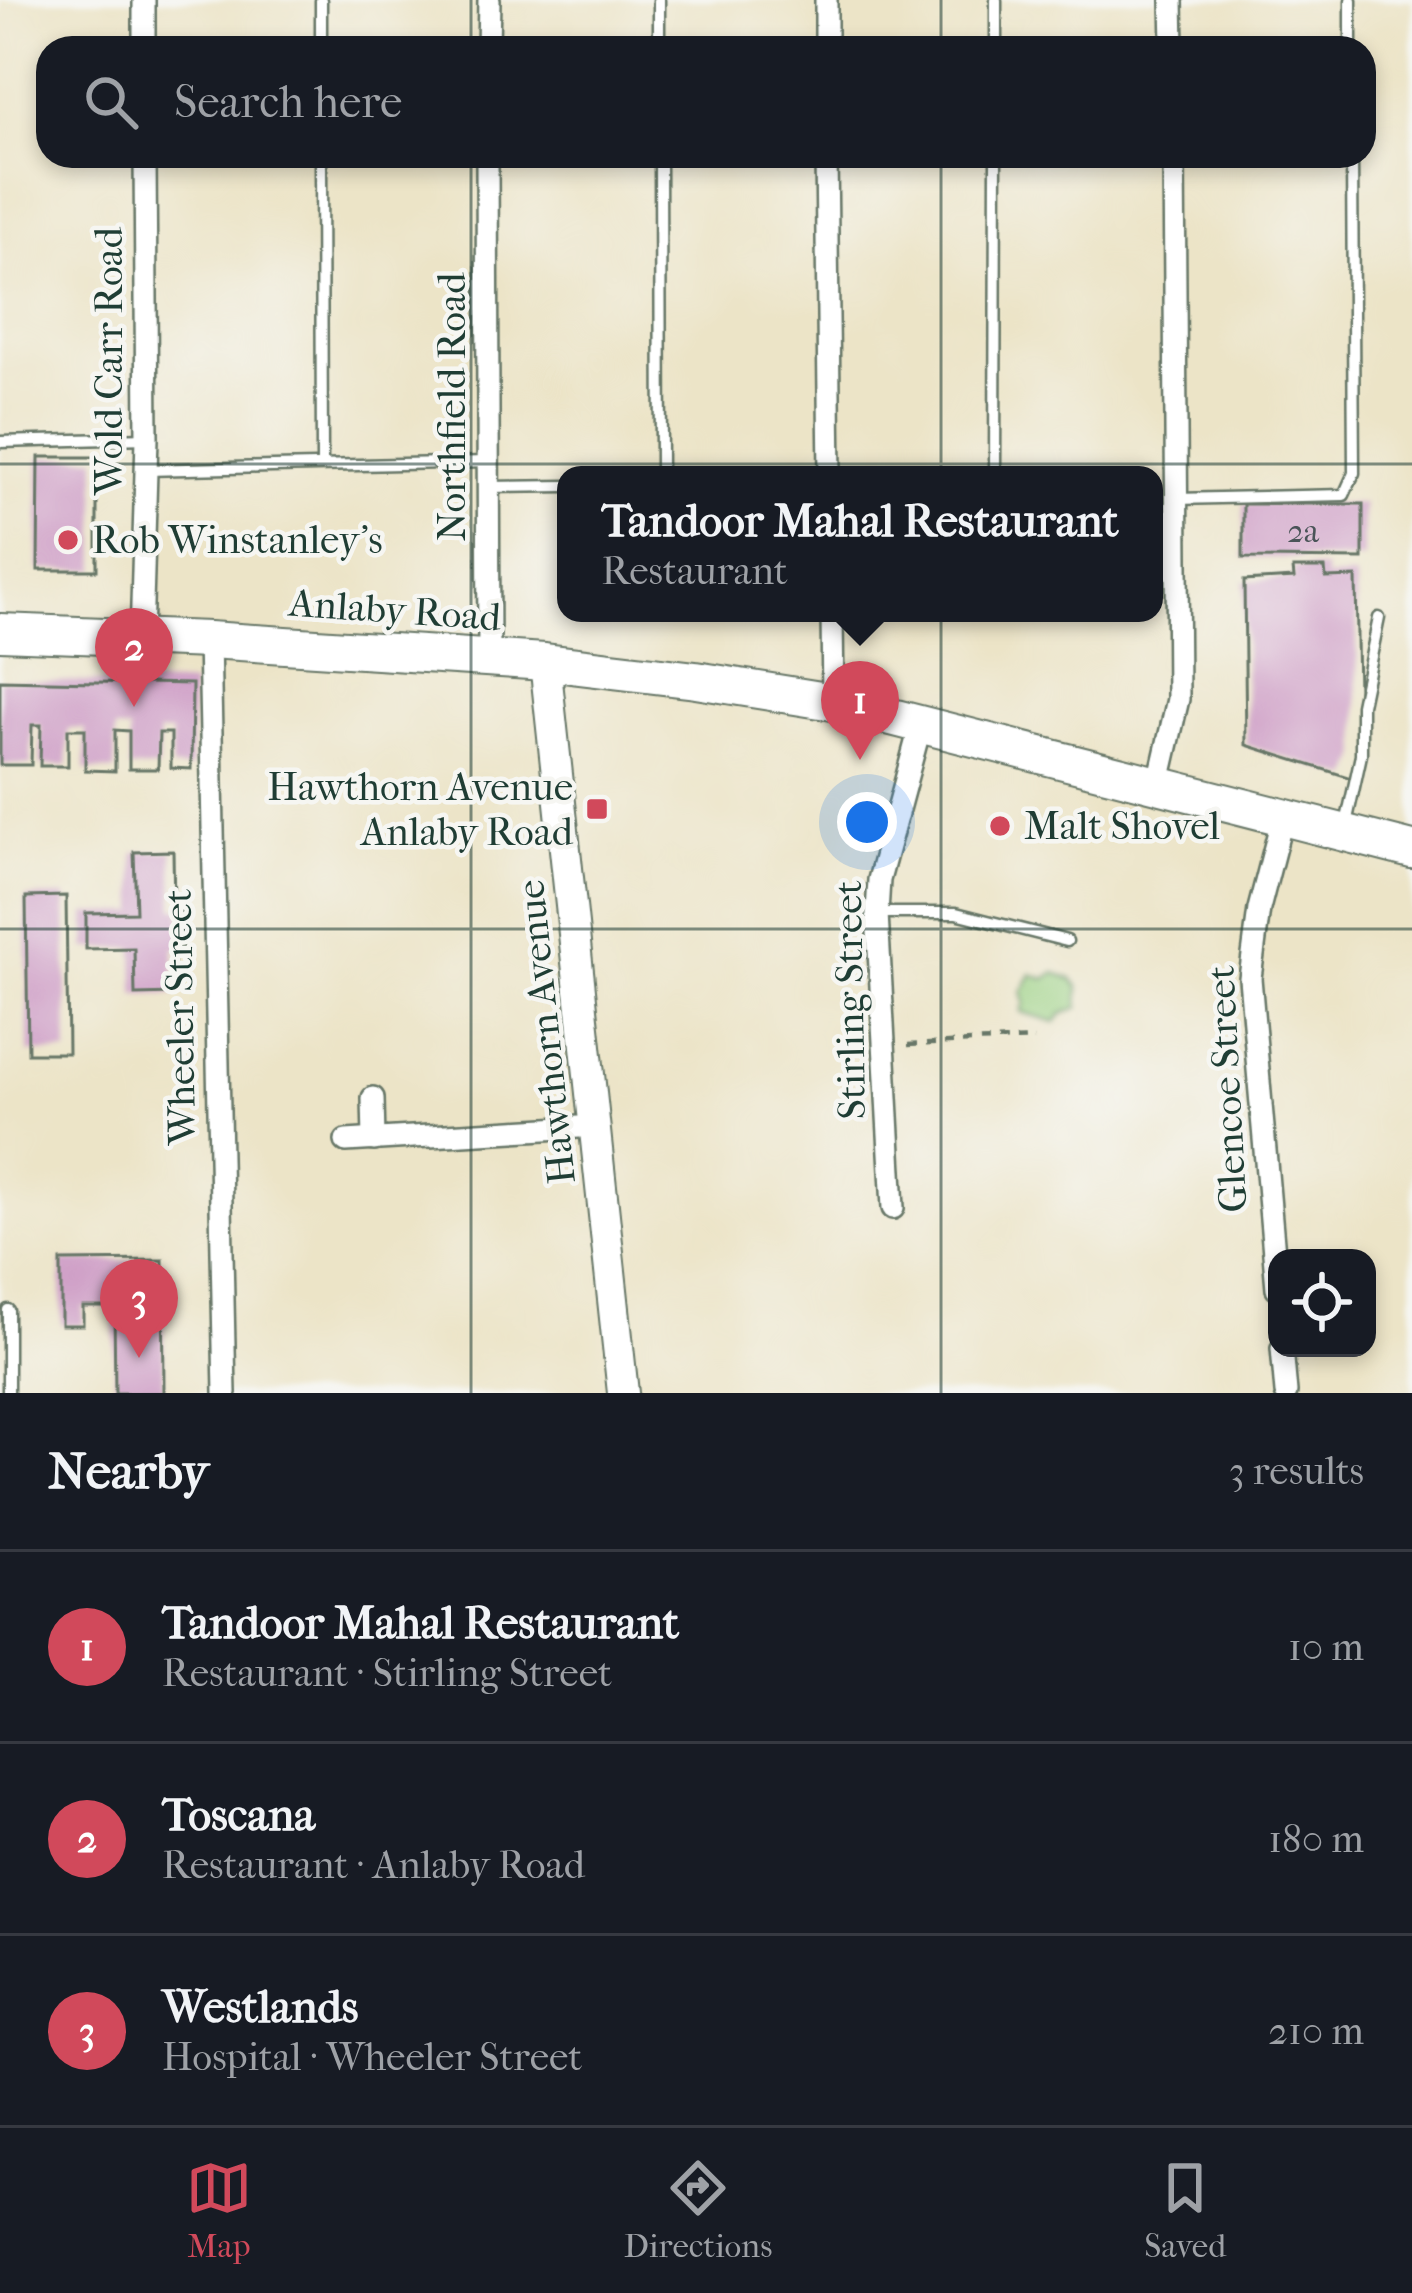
<!DOCTYPE html>
<meta charset="utf-8">
<style>
body{margin:0;font-family:"IM FELL French Canon",serif;background:#20242c;color:#f1f3f6}
.controls{position:absolute;right:36px;bottom:36px;display:grid;overflow:hidden;border-radius:24px;box-shadow:0 6px 18px #0003}
.controls button{width:108px;height:108px;display:grid;place-items:center;padding:0;border:0;border-bottom:3px solid #363941;background:#171b24;color:#f1f3f6;font:60px sans-serif}
.you{position:absolute;left:867px;top:822px;width:42px;height:42px;margin:-30px;border:9px solid #fff;border-radius:50%;background:#1a73e8;box-shadow:0 0 0 18px #1a73e833}
.badge{display:grid;place-items:center;width:78px;height:78px;border-radius:50%;background:#d1495b;color:#fff;font-size:39px;font-weight:700}
.pin{position:absolute;translate:-50% -99px;filter:drop-shadow(0 3px 6px #0008)}
.pin::after{content:'';position:absolute;top:63px;width:42px;height:36px;background:inherit;clip-path:polygon(0 0,100% 0,50% 100%)}
.popup{position:absolute;left:557px;top:466px;width:606px;height:156px;box-sizing:border-box;display:grid;place-content:center;border-radius:24px;background:#171b24;filter:drop-shadow(0 3px 9px #0005);font-size:39px;white-space:nowrap;color:#9ea1a6}
.popup b{font-size:45px;color:#f1f3f6}
.popup::after{content:'';position:absolute;left:50%;top:100%;margin-left:-24px;border:24px solid transparent;border-top-color:#171b24}
.list{margin:0;padding:0;list-style:none}
h2{display:flex;justify-content:space-between;align-items:center;height:156px;margin:0;padding:0 48px;font-size:51px}
h2 small{font-size:39px;font-weight:400;color:#9ea1a6}
.list li{display:grid;grid-template-columns:78px 1fr auto;gap:36px;align-items:center;box-sizing:border-box;height:192px;padding:0 48px;border-top:3px solid #363941}
.list b{display:block;font-size:45px;white-space:nowrap}
.list p{margin:0;font-size:39px;white-space:nowrap;color:#9ea1a6}
.list em{font-size:39px;font-style:normal;color:#9ea1a6}
.icon{flex:none;width:66px;height:66px;fill:none;stroke:currentColor;stroke-width:2;stroke-linecap:round;stroke-linejoin:round}
.map{position:relative;flex:none;width:1412px;height:1393px;overflow:hidden}
.search{position:absolute;background:#171b24;box-shadow:0 6px 18px #0003;left:36px;right:36px;top:36px;height:132px;display:flex;align-items:center;gap:30px;box-sizing:border-box;padding:0 42px;border-radius:36px;color:#9ea1a6;font-size:45px}
.sheet{height:732px;background:#171b24}
nav{display:flex;justify-content:space-around;align-items:center;box-sizing:border-box;height:168px;border-top:3px solid #363941;background:#171b24;font-size:33px;color:#9ea1a6}
nav a{display:grid;justify-items:center;gap:6px}
nav .on{color:#d1495b}
.map>svg:first-child{display:block}
</style>
<div class="map">
<svg width="1412" height="1393" viewBox="0 0 1412 1393">
<rect width="100%" height="100%" fill="#f6f6f2"/>
<filter id="ink" filterUnits="userSpaceOnUse"><feTurbulence type="fractalNoise" baseFrequency=".00833" numOctaves="2"/><feDisplacementMap in="SourceGraphic" scale="24" xChannelSelector="R" yChannelSelector="G"/><feConvolveMatrix kernelMatrix="1 2 1 2 8 2 1 2 1" color-interpolation-filters="sRGB"/></filter>
<filter id="wash" filterUnits="userSpaceOnUse"><feTurbulence type="fractalNoise" baseFrequency=".004" numOctaves="4" result="noise"/><feDisplacementMap in="SourceGraphic" scale="48" xChannelSelector="R" yChannelSelector="G"/><feGaussianBlur stdDeviation="2.7" result="paint"/><feColorMatrix in="noise" values="0 0 0 0 0 0 0 0 0 0 0 0 0 0 0 0 0 1.4 0 .05"/><feComposite in="paint" operator="in"/></filter>
<g filter="url(#wash)">
<rect width="100%" height="100%" fill="#ece4c7"/>
<polygon fill="#9bd082" stroke="#5d865b" stroke-width="3" points="1055,973 1072,979 1079,987 1078,1008 1062,1014 1056,1022 1021,1012 1025,1003 1022,992 1032,974 1045,979"/>
<g id="blocks">
<g fill="#cd9bc5">
<polygon points="39,457 97,457 97,570 38,570"/>
<polygon points="1243,504 1363,504 1363,559 1243,558"/>
<polygon points="1293,568 1325,568 1326,578 1356,577 1359,755 1351,778 1246,745 1244,581 1294,578"/>
<polygon points="0,680 192,684 191,769 171,768 171,733 159,733 158,769 129,769 129,731 115,730 115,771 85,770 85,729 68,729 68,766 40,766 41,725 32,725 31,765 0,765"/>
<polygon points="173,851 174,908 181,908 182,948 174,948 175,994 135,995 134,948 86,949 86,913 136,912 134,852"/>
<polygon points="66,896 68,1053 28,1053 26,897"/>
<polygon points="163,1260 164,1393 115,1393 114,1307 83,1307 83,1325 61,1325 61,1261"/>
</g>
</g>
</g>
<g filter="url(#ink)">
<use href="#blocks" fill-opacity="0" stroke="#677767" stroke-width="3"/>
<g fill="none" stroke-linecap="round" stroke-linejoin="round">
<defs>
<g id="lane">
<polyline points="321,0 321,48"/>
<polyline points="659,0 659,48"/>
<polyline points="1351,0 1351,48"/>
<polyline points="996,48 996,0"/>
<polyline points="321,156 322,463"/>
<polyline points="660,156 661,475"/>
<polyline points="0,442 147,438"/>
<polyline points="146,470 487,462"/>
<polyline points="995,475 996,156"/>
<polyline points="488,487 566,486"/>
<polyline points="1176,499 1344,495 1354,473 1352,156"/>
<polyline points="1154,573 1176,572"/>
<polyline points="1346,824 1361,755 1361,705 1379,618"/>
<polyline points="877,913 956,913 1067,941"/>
<polyline points="8,1393 8,1310"/>
</g>
<g id="street">
<polyline points="144,0 144,48"/>
<polyline points="1172,0 1173,48"/>
<polyline points="488,48 489,0"/>
<polyline points="826,48 826,0"/>
<polyline points="487,156 489,658"/>
<polyline points="826,156 830,475"/>
<polyline points="832,613 833,702"/>
<polyline points="141,638 147,438 145,156"/>
<polyline points="209,640 225,1393"/>
<polyline points="1159,782 1178,699 1174,156"/>
<polyline points="373,1098 374,1140"/>
<polyline points="346,1141 596,1126"/>
<polyline points="893,1208 877,913 879,880 921,724"/>
<polyline points="1277,1288 1250,978 1259,909 1283,816"/>
<polyline points="1282,1348 1286,1393"/>
</g>
<polyline id="secondary" points="545,662 623,1393"/>
<polyline id="primary" points="0,632 209,640 545,662 696,680 833,702 1412,850"/>
</defs>
<use href="#lane" stroke="#677767" stroke-width="15"/>
<use href="#street" stroke="#677767" stroke-width="26"/>
<use href="#secondary" stroke="#677767" stroke-width="34"/>
<use href="#primary" stroke="#677767" stroke-width="40"/>
<polyline stroke="#677767" stroke-width="4.5" stroke-dasharray="9 9" stroke-linecap="butt" points="908,1045 1034,1039"/>
<use href="#lane" stroke="#fff" stroke-width="10"/>
<use href="#street" stroke="#fff" stroke-width="21"/>
<use href="#secondary" stroke="#fff" stroke-width="30"/>
<use href="#primary" stroke="#fff" stroke-width="36"/>
</g>
</g>
<path fill="none" stroke="#1f3d34" stroke-width="3" stroke-opacity="0.55" d="M471,0V48M941,0V48M471,156V1393M941,156V1393M0,464H1412M0,929H1412"/>
<g fill="#d1495b" stroke="#f6f6f2" stroke-width="4.5">
<circle cx="68" cy="540" r="12"/>
<rect x="585" y="797" width="24" height="24" rx="6"/>
<circle cx="1000" cy="826" r="12"/>
</g>
<g text-anchor="middle" dominant-baseline="central" stroke-width="9" stroke-linejoin="round" paint-order="stroke">
<g font-size="33" fill="#4a5458">
<text x="1303" y="531">2a</text>
</g>
<g font-size="39" fill="#1f3d34" stroke="#f6f6f2">
<text transform="translate(109 361) rotate(-90)">Wold Carr Road</text>
<text transform="translate(452 407) rotate(-90)">Northfield Road</text>
<text transform="translate(395 610) rotate(4)">Anlaby Road</text>
<text transform="translate(850 1000) rotate(-91)">Stirling Street</text>
<text transform="translate(180 1017) rotate(-91)">Wheeler Street</text>
<text transform="translate(546 1032) rotate(-96)">Hawthorn Avenue</text>
<text transform="translate(1227 1089) rotate(-93)">Glencoe Street</text>
</g>
<g font-size="39" fill="#1f3d34" stroke="#f6f6f2" text-anchor="start">
<text x="92" y="540">Rob Winstanley's</text>
<text x="573" y="787" text-anchor="end">Hawthorn Avenue<tspan x="573" dy="45">Anlaby Road</tspan></text>
<text x="1024" y="826">Malt Shovel</text>
</g>
</g>
</svg>
<div class="controls">
<button><svg class="icon" aria-label="locate" viewBox="0 0 24 24"><circle cx="12" cy="12" r="6"/><path d="M12 2v4M12 18v4M2 12h4M18 12h4"/></svg></button>
</div>
<div class="you"></div>
<div class="pin badge" style="left:860px;top:760px">1</div>
<div class="popup"><b>Tandoor Mahal Restaurant</b>Restaurant</div>
<div class="pin badge" style="left:134px;top:707px">2</div>
<div class="pin badge" style="left:139px;top:1358px">3</div>
<div class="search"><svg class="icon" aria-label="search" viewBox="0 0 24 24"><circle cx="10" cy="10" r="6"/><path d="M15 15l6 6"/></svg>Search here</div>
</div>
<section class="sheet">
<h2>Nearby<small>3 results</small></h2>
<ul class="list">
<li><span class="badge">1</span><div><b>Tandoor Mahal Restaurant</b><p>Restaurant · Stirling Street</p></div><em>10 m</em></li>
<li><span class="badge">2</span><div><b>Toscana</b><p>Restaurant · Anlaby Road</p></div><em>180 m</em></li>
<li><span class="badge">3</span><div><b>Westlands</b><p>Hospital · Wheeler Street</p></div><em>210 m</em></li>
</ul>
</section>
<nav>
<a class="on"><svg class="icon" aria-label="map" viewBox="0 0 24 24"><path d="M3 6l6-2 6 2 6-2v14l-6 2-6-2-6 2zM9 4v14M15 6v14"/></svg>Map</a>
<a><svg class="icon" aria-label="directions" viewBox="0 0 24 24"><path d="M12 3l9 9-9 9-9-9zM9 14v-3h6M13 9l2 2-2 2"/></svg>Directions</a>
<a><svg class="icon" aria-label="saved" viewBox="0 0 24 24"><path d="M7 4h10v16l-5-4-5 4z"/></svg>Saved</a>
</nav>
